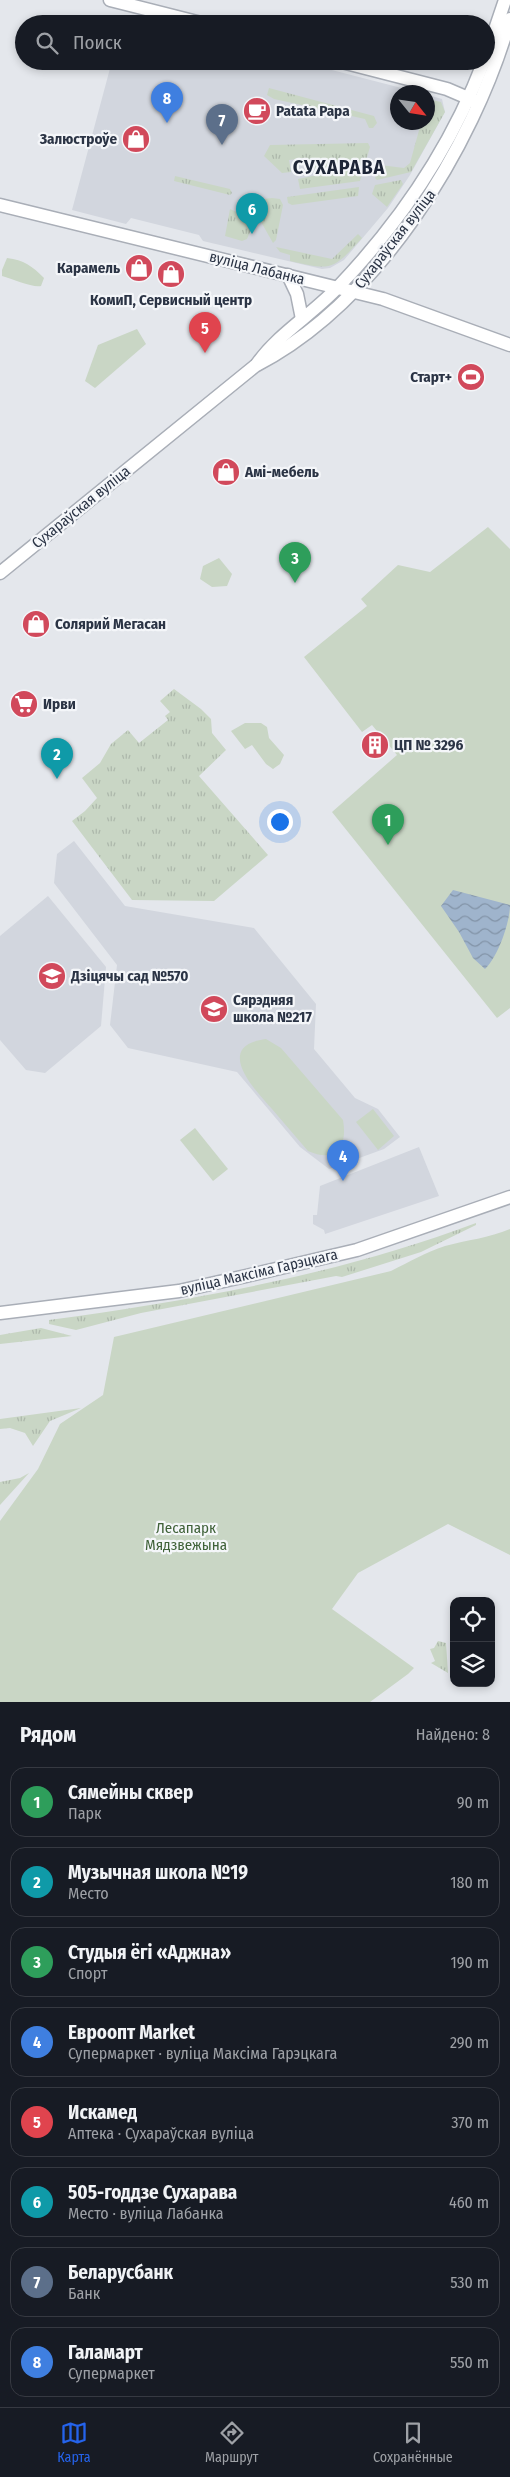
<!DOCTYPE html>
<html lang="ru">
<meta charset="utf-8">
<style>
body{margin:0;font-family:"Fira Sans Condensed",sans-serif;background:#20242c;color:#f1f3f6}
.controls{position:absolute;right:15px;bottom:15px;display:grid;overflow:hidden;border-radius:10px;box-shadow:0 2px 8px #0003}
.controls button{width:45px;height:45px;display:grid;place-items:center;padding:0;border:0;border-bottom:1px solid #363941;background:#171b24;color:#f1f3f6;font:25px sans-serif}
.compass{position:absolute;left:390px;top:85px;width:45px;height:45px;border-radius:50%;background:#171b24;box-shadow:0 2px 8px #0003;rotate:120deg}
.you{position:absolute;left:279px;top:821px;width:18px;height:18px;margin:-12px;border:4px solid #fff;border-radius:50%;background:#1a73e8;box-shadow:0 0 0 8px #1a73e833}
.badge{display:grid;place-items:center;width:32px;height:32px;border-radius:50%;background:#2563eb;color:#fff;font-size:16px;font-weight:700}
.pin{position:absolute;translate:-50% -41px;filter:drop-shadow(0 1px 2px #0008)}
.pin::after{content:'';position:absolute;top:26px;width:18px;height:15px;background:inherit;clip-path:polygon(0 0,100% 0,50% 100%)}
.list{margin:0;padding:0;list-style:none}
h2{display:flex;justify-content:space-between;align-items:center;height:65px;margin:0;padding:0 20px;font-size:21px}
h2 small{font-size:16px;font-weight:400;color:#9ea1a6}
.list li{display:grid;grid-template-columns:32px 1fr auto;gap:15px;align-items:center;box-sizing:border-box;height:70px;margin:0 10px 10px;padding:0 10px;border:1px solid #363941;border-radius:15px}
.list b{display:block;font-size:19px;white-space:nowrap}
.list p{margin:0;font-size:16px;white-space:nowrap;color:#9ea1a6}
.list em{font-size:16px;font-style:normal;color:#9ea1a6}
.icon{flex:none;width:28px;height:28px;fill:none;stroke:currentColor;stroke-width:2;stroke-linecap:round;stroke-linejoin:round}
.map{position:relative;flex:none;width:510px;height:1702px;overflow:hidden}
.search{position:absolute;background:#171b24;box-shadow:0 2px 8px #0003;left:15px;right:15px;top:15px;height:55px;display:flex;align-items:center;gap:12px;box-sizing:border-box;padding:0 18px;border-radius:28px;color:#9ea1a6;font-size:19px}
.sheet{height:705px;background:#171b24}
nav{display:flex;justify-content:space-around;align-items:center;box-sizing:border-box;height:70px;border-top:1px solid #363941;background:#171b24;font-size:14px;color:#9ea1a6}
nav a{display:grid;justify-items:center;gap:2px}
nav .on{color:#2563eb}
.map>svg:first-child{display:block}
</style>
<div class="map">
<svg width="510" height="1702" viewBox="0 0 510 1702">
<defs>
<pattern id="grass-tufts" width="24" height="20" patternUnits="userSpaceOnUse" patternTransform="scale(1.25)"><rect width="24" height="20" fill="#c9d6c5"/><path d="M3 7l-1-3M5 7V3M7 7l1-3M15 17l-1-3M17 17v-4M19 17l1-3" fill="none" stroke="#adb8ab"/></pattern>
<pattern id="water-waves" width="16" height="10" patternUnits="userSpaceOnUse" patternTransform="scale(1.25)"><rect width="16" height="10" fill="#9fb4cc"/><path d="M0 5q4-4 8 0t8 0" fill="none" stroke="#8293a7"/></pattern>
</defs>
<rect width="100%" height="100%" fill="#e4e7ec"/>
<g fill="#d2d6de">
<polygon points="112,61 297,61 417,92 398,92 398,122 428,122 428,95 442,99 445,112 410,175 388,208 344,260 330,268 322,269 203,241 199,235 131,218 126,224 72,210"/>
<polygon points="74,841 125,906 254,928 316,1004 314,1049 355,1098 378,1109 400,1137 384,1149 329,1169 300,1147 237,1072 128,1048 110,1025 117,965 54,883 57,854"/>
<polygon points="48,896 106,967 101,1026 45,1073 26,1070 0,1040 0,936"/>
<polygon points="419,1147 439,1196 325,1234 324,1230 313,1224 313,1215 317,1215 320,1186"/>
</g>
<g fill="url(#grass-tufts)">
<polygon points="269,88 374,116 377,123 373,128 369,128 365,119 274,99 267,95"/>
<polygon points="428,99 441,102 445,112 411,172 377,180 375,178 380,165 404,168 410,163 421,123 428,122"/>
<polygon points="368,143 370,147 360,181 300,189 298,179 317,175 315,168 308,169 306,158 289,160 291,172 282,173 264,156 270,145"/>
<polygon points="175,176 230,189 232,193 230,195 174,181"/>
<polygon points="401,180 403,184 387,207 372,194 375,185"/>
<polygon points="359,187 358,196 292,205 288,203 287,197"/>
<polygon points="272,198 280,199 283,205 276,240 273,243 252,206 255,200"/>
<polygon points="230,209 241,214 251,230 247,239 242,241 225,236"/>
<path d="M358,234L362,238C333,270 332,271 290,261V255L280,252L276,247L332,259Z"/>
<polygon points="174,689 201,709 211,719 212,733 226,750 199,776 268,855 214,901 132,900 72,821 85,811 97,798 82,778 100,763 111,744 128,730 139,743 168,720 165,716 170,712 160,701"/>
<path d="M476,1223V1225L421,1252L342,1277L336,1276L141,1313L76,1330L49,1324V1320C195,1300 337,1275 476,1223Z"/>
<polygon points="41,1328 72,1336 0,1344 0,1335"/>
<polygon points="81,1408 50,1421 33,1446 25,1433 10,1428 0,1429 0,1419"/>
<polygon points="29,1473 0,1505 0,1482 20,1478"/>
<polygon points="438,1641 446,1643 448,1673 431,1663 435,1661 430,1649 434,1648"/>
</g>
<g fill="#c9d6c5">
<path d="M7,258C24,260 32,266 44,278L41,286C33,288 13,279 2,276V270Z"/>
<polygon points="137,329 146,344 95,388 85,381 98,345"/>
<polygon points="488,527 510,549 510,1008 497,1018 332,812 397,755 372,725 362,732 304,657 367,606 361,599 398,565 430,572"/>
<polygon points="219,558 232,574 227,586 212,587 200,579 203,566"/>
<polygon points="245,723 261,723 267,727 269,738 284,755 280,764 273,769 266,764 252,745 245,749 231,731"/>
<path d="M266,1039L281,1048L343,1120C348,1148 335,1163 308,1151C296,1137 284,1123 272,1109C254,1089 213,1046 266,1039Z"/>
<polygon points="373,1109 394,1136 378,1150 356,1122"/>
<polygon points="195,1128 228,1169 213,1181 180,1140"/>
<path d="M510,1229V1555L448,1524L358,1573L332,1609L414,1668L408,1674L370,1702H0V1521L38,1469L60,1424L103,1395L114,1337L391,1271C409,1262 426,1252 445,1246C467,1240 489,1238 510,1229Z"/>
</g>
<path fill="url(#water-waves)" d="M453,890L510,905C510,922 498,957 485,969L473,958L459,932L441,906Z"/>
<g fill="none" stroke-linecap="round" stroke-linejoin="round">
<defs>
<g id="secondary">
<polyline points="110,0 205,24"/>
<polyline points="486,56 505,0"/>
<polyline points="338,61 447,89 475,101"/>
<polyline points="0,205 383,299 510,345"/>
<polyline points="288,275 297,294 302,319"/>
<path d="M257,364C279,333 313,314 339,286C401,221 452,145 484,61"/>
<path d="M0,573L255,366C377,303 473,149 510,19"/>
<polyline points="0,1313 179,1291 246,1276 357,1250 510,1197"/>
</g>
</defs>
<use href="#secondary" stroke="#a9aeb7" stroke-width="15"/>
<use href="#secondary" stroke="#fff" stroke-width="12"/>
</g>
<defs>
<symbol id="cafe-disc" viewBox="-11 -11 22 22"><circle r="9.5" fill="#d1495b" stroke="#f4f6f9"/><path d="M-5.5-4.5H6V0H3Q3 3.5 0 3.5H-2.5Q-5.5 3.5-5.5 0ZM3-3.2v2h1.7v-2ZM-6 4.5H4V6H-6Z" fill="#fff"/></symbol>
<symbol id="shop-disc" viewBox="-11 -11 22 22"><circle r="9.5" fill="#d1495b" stroke="#f4f6f9"/><path d="M-5-2.5h2.3a2.7 3.5 0 0 1 5.4 0H5L5.5 6h-11ZM-1.5-2.5h3a1.5 2.3 0 0 0-3 0Z" fill="#fff"/></symbol>
<symbol id="stadium-disc" viewBox="-11 -11 22 22"><circle r="9.5" fill="#d1495b" stroke="#f4f6f9"/><path d="M0-5a6.5 5 0 1 0 0 10a6.5 5 0 1 0 0-10ZM-3.5-1.8h7v3.6h-7Z" fill="#fff"/></symbol>
<symbol id="supermarket-disc" viewBox="-11 -11 22 22"><circle r="9.5" fill="#d1495b" stroke="#f4f6f9"/><path d="M-6-5.5h2.5l.6 2H6L4.5 2H-2.5L-4.4-4H-6ZM-1.5 3.2a1.3 1.3 0 1 0 .1 0ZM3 3.2a1.3 1.3 0 1 0 .1 0Z" fill="#fff"/></symbol>
<symbol id="building-disc" viewBox="-11 -11 22 22"><circle r="9.5" fill="#d1495b" stroke="#f4f6f9"/><path d="M-4-6H4V6H1V3H-1V6H-4ZM-2.5-4.3h1.7v1.8h-1.7ZM.8-4.3h1.7v1.8H.8ZM-2.5-1h1.7V.8h-1.7ZM.8-1h1.7V.8H.8Z" fill="#fff"/></symbol>
<symbol id="school-disc" viewBox="-11 -11 22 22"><circle r="9.5" fill="#d1495b" stroke="#f4f6f9"/><path d="M0-5L7-2L0 1L-7-2ZM-4 1L0 2.5L4 1V4Q0 6-4 4Z" fill="#fff"/></symbol>
</defs>
<g fill-rule="evenodd">
<use href="#cafe-disc" x="241" y="95" width="32" height="32"/>
<use href="#shop-disc" x="120" y="123" width="32" height="32"/>
<use href="#shop-disc" x="123" y="252" width="32" height="32"/>
<use href="#shop-disc" x="155" y="258" width="32" height="32"/>
<use href="#stadium-disc" x="455" y="361" width="32" height="32"/>
<use href="#shop-disc" x="210" y="456" width="32" height="32"/>
<use href="#shop-disc" x="20" y="608" width="32" height="32"/>
<use href="#supermarket-disc" x="8" y="688" width="32" height="32"/>
<use href="#building-disc" x="359" y="729" width="32" height="32"/>
<use href="#school-disc" x="36" y="960" width="32" height="32"/>
<use href="#school-disc" x="198" y="993" width="32" height="32"/>
</g>
<g text-anchor="middle" dominant-baseline="central" stroke-width="4.5" stroke-linejoin="round" paint-order="stroke">
<g font-size="15" font-weight="bold" fill="#2b3445" stroke="#f4f6f9" text-anchor="start">
<text x="276" y="111">Patata Papa</text>
<text x="117" y="139" text-anchor="end">Залюстроўе</text>
<text x="120" y="268" text-anchor="end">Карамель</text>
<text x="171" y="300" text-anchor="middle">КомиП, Сервисный центр</text>
<text x="452" y="377" text-anchor="end">Старт+</text>
<text x="245" y="472">Амі-мебель</text>
<text x="55" y="624">Солярий Мегасан</text>
<text x="43" y="704">Ирви</text>
<text x="394" y="745">ЦП № 3296</text>
<text x="71" y="976">Дзіцячы сад №570</text>
<text x="233" y="1000">Сярэдняя<tspan x="233" dy="17">школа №217</tspan></text>
</g>
<g font-size="15" fill="#2b3445" stroke="#f4f6f9">
<text transform="translate(395 239) rotate(-52)">Сухараўская вуліца</text>
<text transform="translate(257 268) rotate(14)">вуліца Лабанка</text>
<text transform="translate(81 507) rotate(-39)">Сухараўская вуліца</text>
<text transform="translate(259 1272) rotate(-13)">вуліца Максіма Гарэцкага</text>
</g>
<g font-size="15" fill="#3f6138" stroke="#f4f6f9">
<text x="186" y="1528">Лесапарк<tspan x="186" dy="17">Мядзвежына</tspan></text>
</g>
<g font-size="20" font-weight="bold" letter-spacing="1" fill="#1d2536" stroke="#f4f6f9">
<text x="339" y="167">СУХАРАВА</text>
</g>
</g>
</svg>
<div class="controls">
<button><svg class="icon" aria-label="locate" viewBox="0 0 24 24"><circle cx="12" cy="12" r="6"/><path d="M12 2v4M12 18v4M2 12h4M18 12h4"/></svg></button>
<button><svg class="icon" aria-label="layers" viewBox="0 0 24 24"><path d="M12 4l9 5-9 5-9-5zM3 14l9 5 9-5"/></svg></button>
</div>
<svg class="compass" viewBox="-18 -18 36 36"><path d="M0-13l5 13h-10z" fill="#e53935"/><path d="M0 13l5-13h-10z" fill="#9ea1a6"/></svg>
<div class="you"></div>
<div class="pin badge" style="left:388px;top:845px;background:#2e9e5b">1</div>
<div class="pin badge" style="left:57px;top:779px;background:#0f9aa8">2</div>
<div class="pin badge" style="left:295px;top:583px;background:#2e9e5b">3</div>
<div class="pin badge" style="left:343px;top:1181px;background:#3f7fe0">4</div>
<div class="pin badge" style="left:205px;top:353px;background:#e0444e">5</div>
<div class="pin badge" style="left:252px;top:234px;background:#0f9aa8">6</div>
<div class="pin badge" style="left:222px;top:145px;background:#5c6f8a">7</div>
<div class="pin badge" style="left:167px;top:123px;background:#3f7fe0">8</div>
<div class="search"><svg class="icon" aria-label="search" viewBox="0 0 24 24"><circle cx="10" cy="10" r="6"/><path d="M15 15l6 6"/></svg>Поиск</div>
</div>
<section class="sheet">
<h2>Рядом<small>Найдено: 8</small></h2>
<ul class="list">
<li><span class="badge" style="background:#2e9e5b">1</span><div><b>Сямейны сквер</b><p>Парк</p></div><em>90 m</em></li>
<li><span class="badge" style="background:#0f9aa8">2</span><div><b>Музычная школа №19</b><p>Место</p></div><em>180 m</em></li>
<li><span class="badge" style="background:#2e9e5b">3</span><div><b>Студыя ёгі «Аджна»</b><p>Спорт</p></div><em>190 m</em></li>
<li><span class="badge" style="background:#3f7fe0">4</span><div><b>Евроопт Market</b><p>Супермаркет · вуліца Максіма Гарэцкага</p></div><em>290 m</em></li>
<li><span class="badge" style="background:#e0444e">5</span><div><b>Искамед</b><p>Аптека · Сухараўская вуліца</p></div><em>370 m</em></li>
<li><span class="badge" style="background:#0f9aa8">6</span><div><b>505-годдзе Сухарава</b><p>Место · вуліца Лабанка</p></div><em>460 m</em></li>
<li><span class="badge" style="background:#5c6f8a">7</span><div><b>Беларусбанк</b><p>Банк</p></div><em>530 m</em></li>
<li><span class="badge" style="background:#3f7fe0">8</span><div><b>Галамарт</b><p>Супермаркет</p></div><em>550 m</em></li>
</ul>
</section>
<nav>
<a class="on"><svg class="icon" aria-label="map" viewBox="0 0 24 24"><path d="M3 6l6-2 6 2 6-2v14l-6 2-6-2-6 2zM9 4v14M15 6v14"/></svg>Карта</a>
<a><svg class="icon" aria-label="directions" viewBox="0 0 24 24"><path d="M12 3l9 9-9 9-9-9zM9 14v-3h6M13 9l2 2-2 2"/></svg>Маршрут</a>
<a><svg class="icon" aria-label="saved" viewBox="0 0 24 24"><path d="M7 4h10v16l-5-4-5 4z"/></svg>Сохранённые</a>
</nav>
